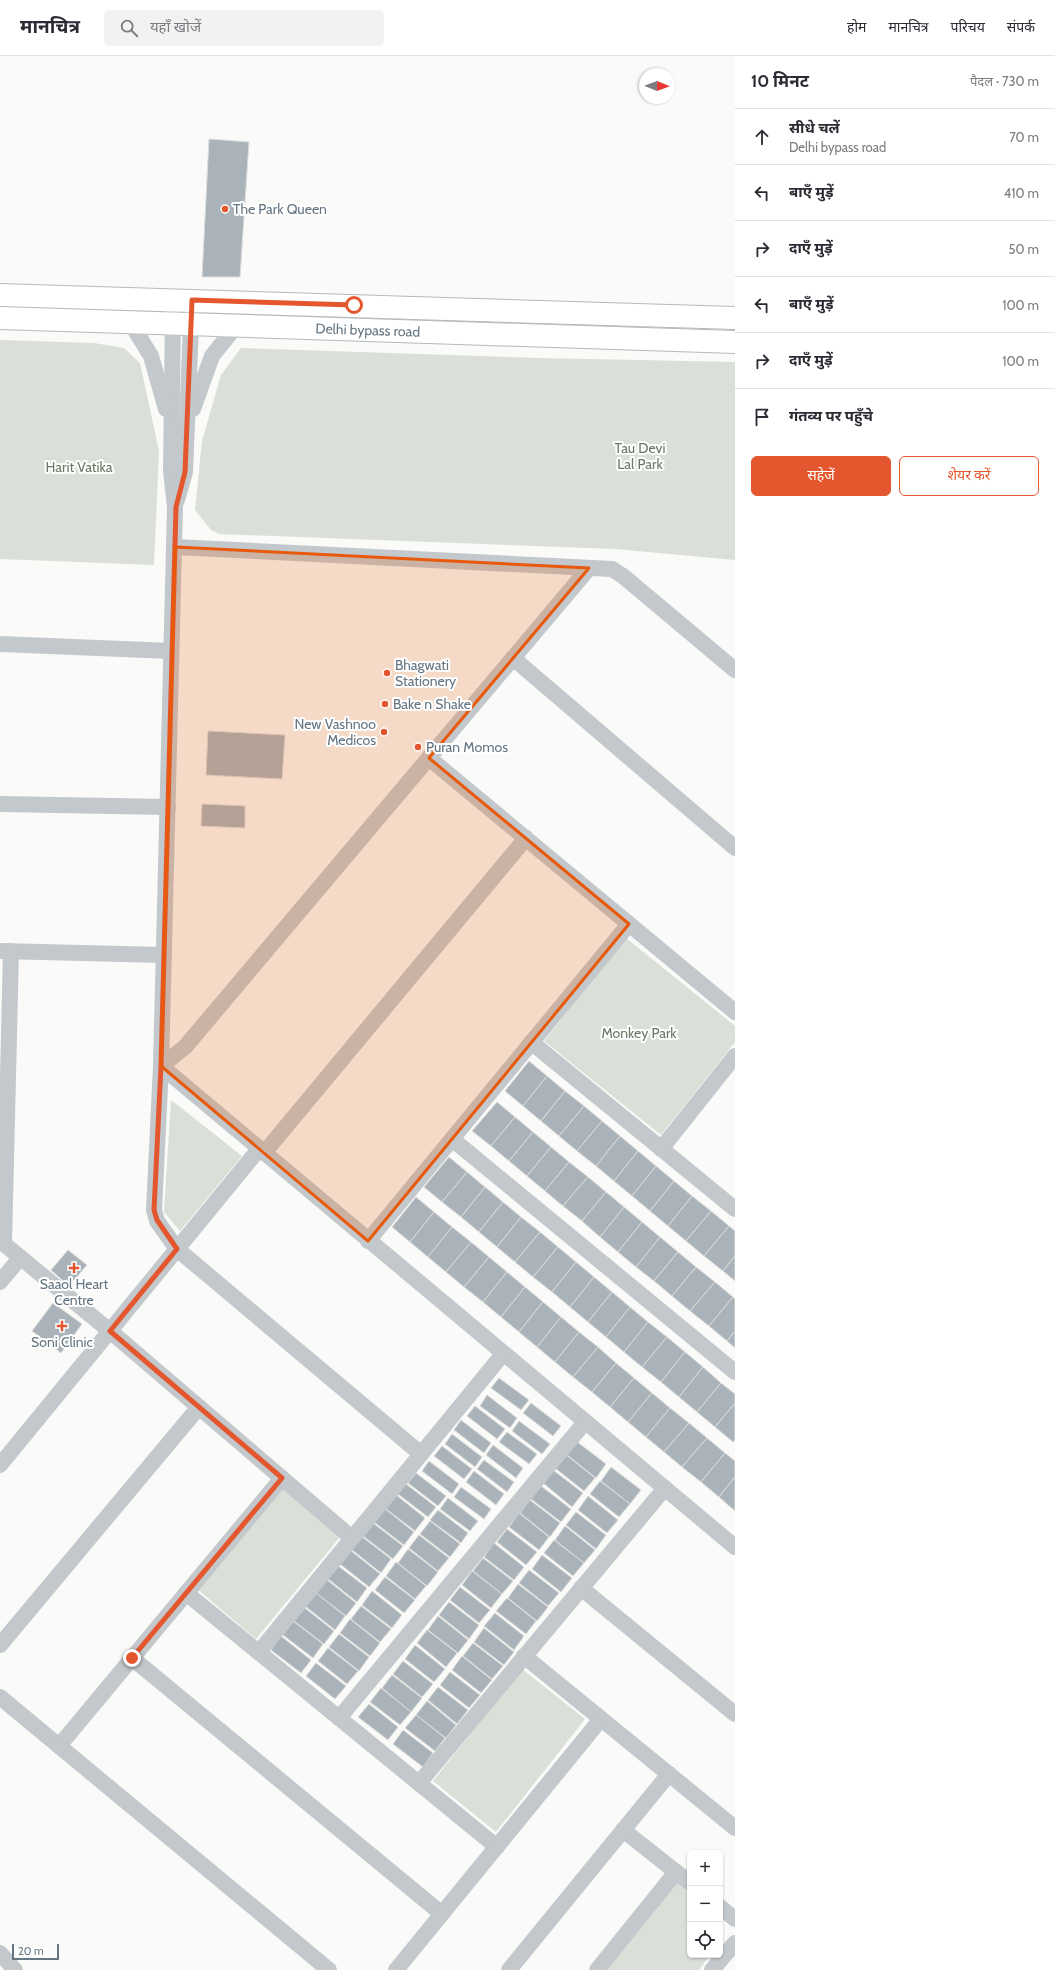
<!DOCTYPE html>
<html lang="hi">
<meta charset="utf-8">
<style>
body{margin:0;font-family:Cabin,"Noto Sans Devanagari",sans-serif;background:#f2f2f3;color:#2b2b33}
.controls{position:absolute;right:12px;bottom:12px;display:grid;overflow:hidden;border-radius:6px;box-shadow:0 1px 3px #0004}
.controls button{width:36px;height:36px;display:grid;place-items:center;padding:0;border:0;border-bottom:1px solid #e1e1e2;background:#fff;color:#2b2b33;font:20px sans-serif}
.compass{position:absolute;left:639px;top:12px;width:36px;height:36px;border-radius:50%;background:#fff;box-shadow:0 1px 3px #0004;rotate:91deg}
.scale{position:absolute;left:12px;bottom:10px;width:47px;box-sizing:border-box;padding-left:4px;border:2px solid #657683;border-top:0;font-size:11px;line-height:14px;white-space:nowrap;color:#657683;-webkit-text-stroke:3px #fff;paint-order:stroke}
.stop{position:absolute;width:12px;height:12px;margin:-9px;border:3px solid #e4572e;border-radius:50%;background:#fff}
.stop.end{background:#e4572e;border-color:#fff;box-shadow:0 1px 4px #0008}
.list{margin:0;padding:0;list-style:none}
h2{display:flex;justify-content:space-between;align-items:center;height:52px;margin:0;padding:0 16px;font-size:17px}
h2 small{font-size:13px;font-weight:400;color:#7c7c81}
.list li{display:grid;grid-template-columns:26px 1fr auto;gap:12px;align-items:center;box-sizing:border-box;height:56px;padding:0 16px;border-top:1px solid #e1e1e2}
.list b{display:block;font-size:15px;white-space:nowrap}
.list p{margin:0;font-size:13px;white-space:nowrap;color:#7c7c81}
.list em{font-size:13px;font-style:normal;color:#7c7c81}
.actions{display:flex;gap:8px;padding:12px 16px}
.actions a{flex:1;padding:9px 0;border:1px solid #e4572e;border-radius:6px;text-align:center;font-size:14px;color:#e4572e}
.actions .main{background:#e4572e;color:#fff}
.icon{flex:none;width:22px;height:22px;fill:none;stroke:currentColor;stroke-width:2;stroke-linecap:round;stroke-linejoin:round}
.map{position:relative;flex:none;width:735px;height:1914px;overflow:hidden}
header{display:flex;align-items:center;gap:24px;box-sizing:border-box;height:56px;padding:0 20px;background:#fff;border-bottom:1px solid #e1e1e2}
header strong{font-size:19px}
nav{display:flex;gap:22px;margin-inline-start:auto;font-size:14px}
.search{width:280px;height:36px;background:#f2f2f3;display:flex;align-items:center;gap:10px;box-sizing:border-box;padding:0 14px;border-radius:6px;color:#7c7c81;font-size:15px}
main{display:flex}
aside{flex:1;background:#fff}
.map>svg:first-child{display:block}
</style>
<header>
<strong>मानचित्र</strong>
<div class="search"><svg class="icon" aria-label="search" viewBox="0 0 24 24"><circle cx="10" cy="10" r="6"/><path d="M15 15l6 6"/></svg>यहाँ खोजें</div>
<nav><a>होम</a><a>मानचित्र</a><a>परिचय</a><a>संपर्क</a></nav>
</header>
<main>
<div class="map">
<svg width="735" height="1914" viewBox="0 0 735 1914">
<rect width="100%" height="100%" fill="#fafaf8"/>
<g fill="#dadfd7">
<polygon points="0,284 94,287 124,292 140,307 159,395 154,509 0,503"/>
<polygon points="241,292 540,302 735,306 735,504 615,493 219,478 211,474 195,454 202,385 221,319"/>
<polygon points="626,882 735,970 735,986 661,1079 544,985"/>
<polygon points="171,1044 242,1100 180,1175 164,1156"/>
<polygon points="281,1431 340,1481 256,1583 197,1533"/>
<polygon points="522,1613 585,1663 496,1776 433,1725"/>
<polygon points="677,1827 690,1837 690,1899 710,1899 699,1914 607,1914"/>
</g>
<g fill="#aab3b9" stroke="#dcdcda">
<polygon points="209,83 249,86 240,221 202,221"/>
<polygon points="208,675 285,679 282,723 206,719"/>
<polygon points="202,748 245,750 245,772 201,770"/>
<polygon points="529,1005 547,1020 523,1050 505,1035"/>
<polygon points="547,1020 565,1035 541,1065 523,1050"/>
<polygon points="565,1035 584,1050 559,1080 541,1065"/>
<polygon points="497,1046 515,1061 491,1090 472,1075"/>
<polygon points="584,1050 602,1065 577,1095 559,1080"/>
<polygon points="515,1061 533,1076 509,1105 491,1090"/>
<polygon points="602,1065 620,1080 596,1110 577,1095"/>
<polygon points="533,1076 551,1091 527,1120 509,1105"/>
<polygon points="620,1080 638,1095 614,1125 596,1110"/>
<polygon points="551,1091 569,1106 545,1135 527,1120"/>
<polygon points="638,1095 656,1110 632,1140 614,1125"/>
<polygon points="449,1101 467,1116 442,1146 424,1131"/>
<polygon points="569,1106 588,1121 563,1150 545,1135"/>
<polygon points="656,1110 674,1125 650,1155 632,1140"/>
<polygon points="467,1116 485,1131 461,1161 442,1146"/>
<polygon points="588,1121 606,1136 582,1165 563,1150"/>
<polygon points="674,1125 692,1140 668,1170 650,1155"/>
<polygon points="485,1131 503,1146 479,1176 461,1161"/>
<polygon points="606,1136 624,1151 600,1181 582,1165"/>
<polygon points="692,1140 711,1155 686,1185 668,1170"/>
<polygon points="416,1141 434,1156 410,1186 392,1171"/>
<polygon points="503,1146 521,1161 497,1191 479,1176"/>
<polygon points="624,1151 642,1166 618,1196 600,1181"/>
<polygon points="711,1155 729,1170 704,1200 686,1185"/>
<polygon points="434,1156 452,1171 428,1201 410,1186"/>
<polygon points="521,1161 540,1176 515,1206 497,1191"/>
<polygon points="642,1166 660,1181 636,1211 618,1196"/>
<polygon points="729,1170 735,1175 735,1200 723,1215 704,1200"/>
<polygon points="452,1171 471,1186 446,1216 428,1201"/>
<polygon points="540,1176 558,1191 533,1221 515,1206"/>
<polygon points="660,1181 678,1196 654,1225 636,1211"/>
<polygon points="471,1186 489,1201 464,1231 446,1216"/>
<polygon points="558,1191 576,1206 552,1236 533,1221"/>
<polygon points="68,1194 87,1209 69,1230 51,1214"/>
<polygon points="678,1196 696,1211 672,1240 654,1225"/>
<polygon points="735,1200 735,1225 723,1215"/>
<polygon points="489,1201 507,1216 483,1246 464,1231"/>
<polygon points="576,1206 594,1221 570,1251 552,1236"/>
<polygon points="696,1211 715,1226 690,1255 672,1240"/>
<polygon points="507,1216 525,1231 501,1261 483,1246"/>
<polygon points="594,1221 612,1236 588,1266 570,1251"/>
<polygon points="715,1226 733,1241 709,1270 690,1255"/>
<polygon points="525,1231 543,1246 519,1276 501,1261"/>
<polygon points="612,1236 630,1251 606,1281 588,1266"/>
<polygon points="733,1241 735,1243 735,1275 727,1285 709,1270"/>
<polygon points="543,1246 561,1261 537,1291 519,1276"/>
<polygon points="53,1247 82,1268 61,1297 32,1275"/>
<polygon points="630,1251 648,1266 624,1296 606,1281"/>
<polygon points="561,1261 579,1276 555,1306 537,1291"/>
<polygon points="648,1266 667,1281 642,1311 624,1296"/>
<polygon points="735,1275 735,1292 727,1285"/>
<polygon points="579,1276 598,1291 573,1321 555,1306"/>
<polygon points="667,1281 685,1296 661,1326 642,1311"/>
<polygon points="598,1291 616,1307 592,1336 573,1321"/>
<polygon points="685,1296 703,1311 679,1341 661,1326"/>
<polygon points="616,1307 634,1322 610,1351 592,1336"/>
<polygon points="703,1311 721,1327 697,1356 679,1341"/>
<polygon points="499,1322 529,1344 521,1354 491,1332"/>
<polygon points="634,1322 652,1337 628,1366 610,1351"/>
<polygon points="721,1327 735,1338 735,1347 715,1371 697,1356"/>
<polygon points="652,1337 670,1352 646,1381 628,1366"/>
<polygon points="487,1339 517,1362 510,1372 480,1350"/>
<polygon points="531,1347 561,1370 553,1380 523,1357"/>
<polygon points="735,1347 735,1384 733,1386 715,1371"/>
<polygon points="475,1350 505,1373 497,1383 467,1360"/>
<polygon points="670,1352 689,1367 664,1396 646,1381"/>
<polygon points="461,1364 491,1387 484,1397 454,1374"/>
<polygon points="519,1365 550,1388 542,1398 512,1375"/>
<polygon points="689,1367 707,1382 682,1411 664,1396"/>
<polygon points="507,1376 537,1398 529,1408 499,1386"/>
<polygon points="452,1378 482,1401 475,1411 445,1388"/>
<polygon points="707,1382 725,1397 701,1426 682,1411"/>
<polygon points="576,1385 606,1408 596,1422 566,1398"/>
<polygon points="493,1389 523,1412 516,1422 486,1399"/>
<polygon points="442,1390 472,1413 464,1423 434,1400"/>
<polygon points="725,1397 735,1405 735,1421 719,1441 701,1426"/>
<polygon points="565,1398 595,1422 584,1435 555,1412"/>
<polygon points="484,1404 514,1426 507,1436 477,1413"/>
<polygon points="429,1405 459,1428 452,1438 422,1415"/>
<polygon points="611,1411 641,1434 630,1448 601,1425"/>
<polygon points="553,1414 583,1437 572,1451 543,1427"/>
<polygon points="474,1415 504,1438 496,1449 466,1426"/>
<polygon points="416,1417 446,1440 438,1450 408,1427"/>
<polygon points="735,1421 735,1455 719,1441"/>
<polygon points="600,1425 630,1448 619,1461 590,1438"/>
<polygon points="406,1428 436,1451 428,1461 398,1438"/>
<polygon points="541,1430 571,1453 561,1466 531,1443"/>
<polygon points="461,1431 491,1453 484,1463 454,1441"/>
<polygon points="395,1438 425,1462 415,1475 385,1452"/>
<polygon points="588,1440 618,1464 607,1477 578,1454"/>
<polygon points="448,1442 478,1465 470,1475 440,1453"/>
<polygon points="530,1444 560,1467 550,1481 520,1457"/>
<polygon points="384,1452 414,1476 404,1489 374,1466"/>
<polygon points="438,1454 468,1477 461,1487 430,1464"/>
<polygon points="576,1456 606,1479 596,1493 566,1469"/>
<polygon points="519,1457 549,1481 539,1494 509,1471"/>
<polygon points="430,1465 460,1488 450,1501 420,1478"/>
<polygon points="373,1467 403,1490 393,1503 363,1480"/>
<polygon points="565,1470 595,1494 584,1507 555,1484"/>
<polygon points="507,1473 537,1496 526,1509 497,1486"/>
<polygon points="419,1479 449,1502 438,1515 409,1492"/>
<polygon points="361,1480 391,1503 381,1517 351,1493"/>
<polygon points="554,1484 584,1507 573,1520 544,1497"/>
<polygon points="494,1487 524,1511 514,1524 484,1501"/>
<polygon points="408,1493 438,1516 427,1530 398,1507"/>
<polygon points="350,1494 380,1518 369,1531 340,1508"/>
<polygon points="542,1499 572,1522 561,1536 532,1513"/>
<polygon points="483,1502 513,1525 502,1538 473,1515"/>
<polygon points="396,1506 426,1530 415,1543 386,1520"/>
<polygon points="337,1509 367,1532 357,1546 327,1522"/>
<polygon points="529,1514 559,1537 548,1550 519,1527"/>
<polygon points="472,1515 502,1538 491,1552 462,1529"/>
<polygon points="385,1521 415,1544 404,1557 375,1534"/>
<polygon points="326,1523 356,1547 346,1560 316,1537"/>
<polygon points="518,1528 548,1551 537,1565 508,1542"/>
<polygon points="460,1531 490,1554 479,1567 450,1544"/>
<polygon points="372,1535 402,1559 392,1572 362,1549"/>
<polygon points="316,1537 345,1560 335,1574 305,1550"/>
<polygon points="507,1542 536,1565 526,1578 496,1555"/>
<polygon points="449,1546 479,1569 469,1583 439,1559"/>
<polygon points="361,1550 391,1573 380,1586 351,1563"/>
<polygon points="305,1552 334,1575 324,1588 294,1565"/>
<polygon points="495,1557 524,1580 514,1594 484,1570"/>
<polygon points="438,1560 468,1584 458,1597 428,1574"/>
<polygon points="350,1563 380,1587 370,1600 340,1577"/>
<polygon points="293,1565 323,1588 313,1602 283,1579"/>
<polygon points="484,1572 514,1596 504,1609 474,1586"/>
<polygon points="427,1574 457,1597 446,1611 417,1587"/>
<polygon points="339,1578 369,1601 359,1615 329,1591"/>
<polygon points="281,1580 311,1604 301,1617 271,1594"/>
<polygon points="473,1587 503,1610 492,1623 463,1600"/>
<polygon points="415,1589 445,1613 434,1626 405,1603"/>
<polygon points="328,1592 358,1615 347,1628 318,1605"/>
<polygon points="462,1600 492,1624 481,1637 452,1614"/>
<polygon points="403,1605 433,1628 422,1641 393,1618"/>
<polygon points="316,1607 346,1630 335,1643 306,1620"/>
<polygon points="450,1616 480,1639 469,1652 440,1629"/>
<polygon points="392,1619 422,1642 411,1656 382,1632"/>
<polygon points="438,1631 468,1654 457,1668 428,1644"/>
<polygon points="381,1632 411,1656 400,1669 370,1646"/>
<polygon points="427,1645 456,1669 446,1682 416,1659"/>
<polygon points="369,1648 398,1671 388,1684 358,1661"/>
<polygon points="416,1659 445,1682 435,1695 405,1672"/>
<polygon points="403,1674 433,1697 423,1711 393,1688"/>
</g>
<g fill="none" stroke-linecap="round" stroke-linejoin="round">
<defs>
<g id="secondary">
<polyline points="0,239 735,262"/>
<path id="s1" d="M0,262L735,286"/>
</g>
</defs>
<use href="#secondary" stroke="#b3babf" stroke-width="24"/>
<g stroke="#c3c8cc" stroke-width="16">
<polyline points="173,257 171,415 175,451 161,1010 735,1491"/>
<polyline points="130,266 151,300 166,353"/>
<polyline points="193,353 212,300 237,269"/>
<polyline points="177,444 185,416 192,244"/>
<polyline points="175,491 612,513 623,520 735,614"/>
<polyline points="0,588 171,595"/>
<polyline points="513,602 735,792"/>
<polyline points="429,702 735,956"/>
<polyline points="0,748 168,751"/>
<polyline points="0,895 164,899"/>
<polyline points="11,895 4,1188 110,1275 352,1482"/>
<polyline points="531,986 735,1153"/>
<polyline points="452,1083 735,1316"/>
<polyline points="661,1093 735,1000"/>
<polyline points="264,1097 526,782"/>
<polyline points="368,1185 629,868"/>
<polyline points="0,1226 20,1202"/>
<polyline points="421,1398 177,1193 157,1165 154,1154 161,1010 185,991 589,512"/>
<polyline points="0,1409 259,1093"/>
<polyline points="581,1532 735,1658"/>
<polyline points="186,1537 497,1791"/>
<polyline points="0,1589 199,1351"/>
<polyline points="259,1596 503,1298"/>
<polyline points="524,1600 735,1772"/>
<polyline points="132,1602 442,1858"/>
<polyline points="0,1641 329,1914"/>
<polyline points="339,1662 585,1366"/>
<polyline points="59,1690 282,1422"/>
<polyline points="419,1727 665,1432"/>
<polyline points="623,1774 690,1827"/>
<polyline points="720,1851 735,1863"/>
<polyline points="0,1897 15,1914"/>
<polyline points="396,1914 601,1663"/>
<polyline points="509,1914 669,1718"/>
<polyline points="597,1914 676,1816"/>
<polyline points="712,1914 735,1887"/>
</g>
<use href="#secondary" stroke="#fff" stroke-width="22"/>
</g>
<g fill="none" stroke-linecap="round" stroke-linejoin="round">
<polyline stroke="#e4572e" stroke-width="5" points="132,1602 282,1422 110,1275 177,1193 157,1164 154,1154 161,1010 176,451 185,416 192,244 354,249"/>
</g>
<path fill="#e8590c" fill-opacity="0.2" stroke="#e8590c" stroke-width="3" stroke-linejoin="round" d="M175,491L589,512L429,702L629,868L368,1185L161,1010Z"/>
<g fill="#e4572e" stroke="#fff" stroke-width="1.5">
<circle cx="225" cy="153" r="4"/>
<circle cx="387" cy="617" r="4"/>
<circle cx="385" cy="648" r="4"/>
<circle cx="384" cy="676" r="4"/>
<circle cx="418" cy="691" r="4"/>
<path d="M72 1206h4v4h4v4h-4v4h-4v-4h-4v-4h4z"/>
<path d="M60 1264h4v4h4v4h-4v4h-4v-4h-4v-4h4z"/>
</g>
<g text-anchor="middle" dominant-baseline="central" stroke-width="4" stroke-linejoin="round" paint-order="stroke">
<g font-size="14" fill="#657683" stroke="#fff" text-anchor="start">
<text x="233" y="153">The Park Queen</text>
<text x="395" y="609">Bhagwati<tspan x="395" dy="16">Stationery</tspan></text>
<text x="393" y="648">Bake n Shake</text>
<text x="376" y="668" text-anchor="end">New Vashnoo<tspan x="376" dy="16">Medicos</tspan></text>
<text x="426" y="691">Puran Momos</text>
<text x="74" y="1228" text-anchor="middle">Saaol Heart<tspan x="74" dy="16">Centre</tspan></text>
<text x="62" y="1286" text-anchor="middle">Soni Clinic</text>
</g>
<g font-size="14" fill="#657683" stroke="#fff">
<text stroke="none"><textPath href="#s1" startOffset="368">Delhi bypass road</textPath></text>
</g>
<g font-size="14" fill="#687a64" stroke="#fff">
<text x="640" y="392">Tau Devi<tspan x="640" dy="16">Lal Park</tspan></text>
<text x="79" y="411">Harit Vatika</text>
<text x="639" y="977">Monkey Park</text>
</g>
</g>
</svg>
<div class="controls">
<button>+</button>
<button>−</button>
<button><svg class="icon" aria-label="locate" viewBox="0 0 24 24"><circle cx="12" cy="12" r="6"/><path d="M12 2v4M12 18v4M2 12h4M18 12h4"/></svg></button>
</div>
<svg class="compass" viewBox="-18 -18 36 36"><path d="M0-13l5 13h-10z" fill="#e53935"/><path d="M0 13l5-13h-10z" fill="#7c7c81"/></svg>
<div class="scale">20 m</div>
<div class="stop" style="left:354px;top:249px"></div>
<div class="stop end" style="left:132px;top:1602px"></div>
</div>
<aside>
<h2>10 मिनट<small>पैदल · 730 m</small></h2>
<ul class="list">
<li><svg class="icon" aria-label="ahead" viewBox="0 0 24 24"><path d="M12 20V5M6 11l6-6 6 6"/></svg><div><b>सीधे चलें</b><p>Delhi bypass road</p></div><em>70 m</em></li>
<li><svg class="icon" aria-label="left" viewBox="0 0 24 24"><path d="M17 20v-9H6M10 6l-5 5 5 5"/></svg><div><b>बाएँ मुड़ें</b></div><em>410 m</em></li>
<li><svg class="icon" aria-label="right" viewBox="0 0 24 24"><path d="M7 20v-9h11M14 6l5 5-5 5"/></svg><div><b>दाएँ मुड़ें</b></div><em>50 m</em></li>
<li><svg class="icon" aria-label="left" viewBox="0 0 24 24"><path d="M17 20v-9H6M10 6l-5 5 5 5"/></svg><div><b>बाएँ मुड़ें</b></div><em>100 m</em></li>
<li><svg class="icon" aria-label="right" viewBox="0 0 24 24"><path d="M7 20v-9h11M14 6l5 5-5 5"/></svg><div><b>दाएँ मुड़ें</b></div><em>100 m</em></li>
<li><svg class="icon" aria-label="arrive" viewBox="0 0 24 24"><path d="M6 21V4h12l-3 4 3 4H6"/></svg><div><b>गंतव्य पर पहुँचे</b></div></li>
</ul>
<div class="actions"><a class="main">सहेजें</a><a>शेयर करें</a></div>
</aside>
</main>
